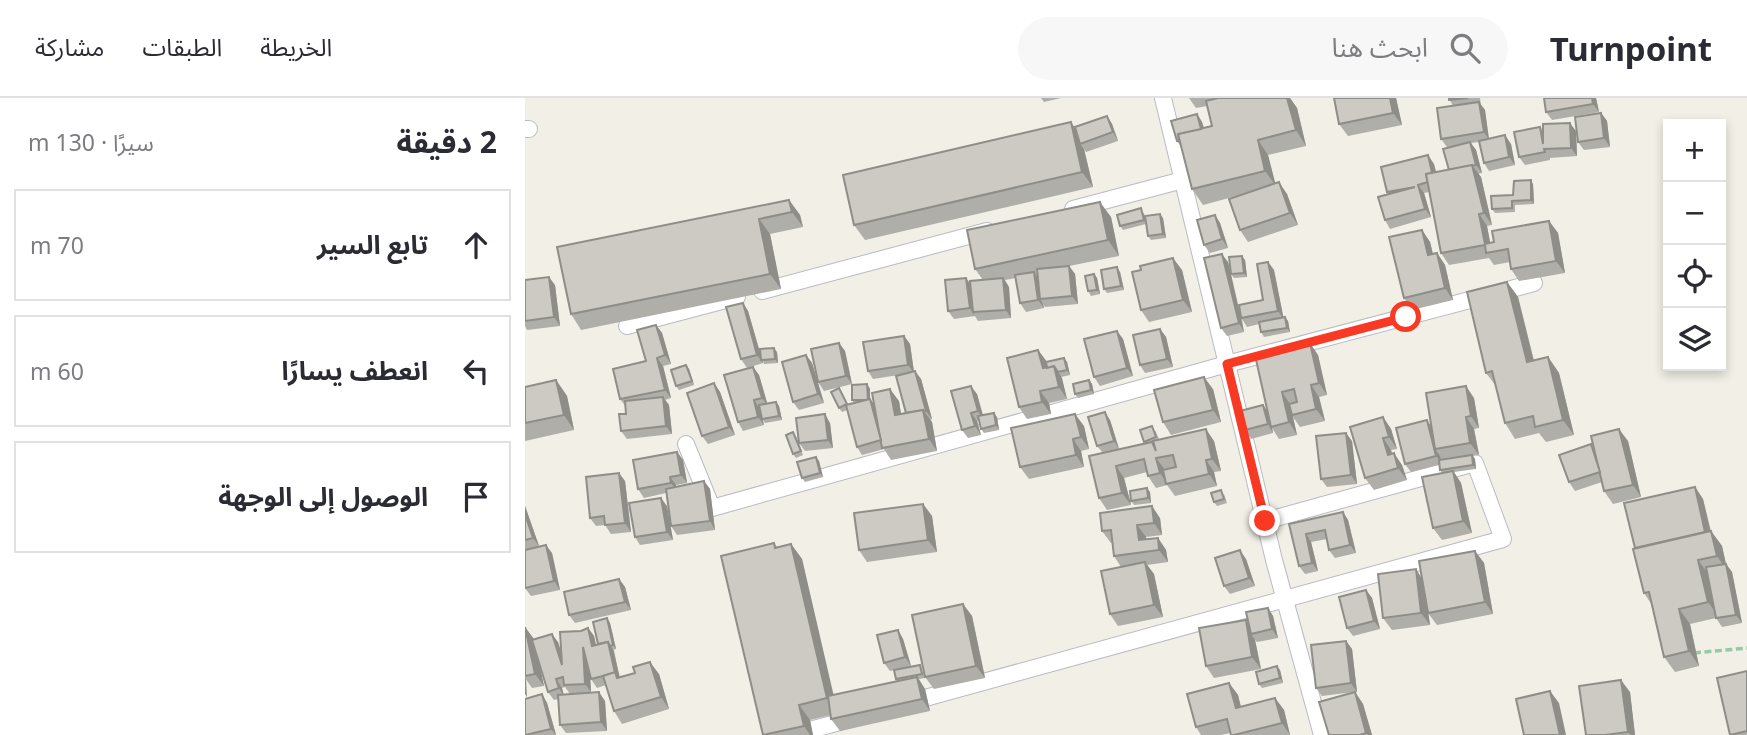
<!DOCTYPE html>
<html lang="ar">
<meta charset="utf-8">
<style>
body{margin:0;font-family:"Noto Sans","Noto Sans Arabic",sans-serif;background:#f7f7f7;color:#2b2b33;direction:rtl}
.controls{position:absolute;right:21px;top:21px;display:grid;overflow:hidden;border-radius:0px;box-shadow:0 4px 10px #0003}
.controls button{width:63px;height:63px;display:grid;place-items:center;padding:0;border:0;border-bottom:2px solid #e1e1e2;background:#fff;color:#2b2b33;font:35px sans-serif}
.stop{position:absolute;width:21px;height:21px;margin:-16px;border:5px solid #f83a25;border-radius:50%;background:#fff}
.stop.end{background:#f83a25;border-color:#fff;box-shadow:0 2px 7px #0008}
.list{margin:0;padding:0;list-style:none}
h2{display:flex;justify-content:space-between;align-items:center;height:91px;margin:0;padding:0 28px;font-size:30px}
h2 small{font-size:23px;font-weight:400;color:#7c7c81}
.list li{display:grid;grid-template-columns:46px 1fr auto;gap:21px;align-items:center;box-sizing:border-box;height:112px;margin:0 14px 14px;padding:0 14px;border:2px solid #e1e1e2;border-radius:0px}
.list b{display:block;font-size:26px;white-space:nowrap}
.list em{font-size:23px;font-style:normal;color:#7c7c81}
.icon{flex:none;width:38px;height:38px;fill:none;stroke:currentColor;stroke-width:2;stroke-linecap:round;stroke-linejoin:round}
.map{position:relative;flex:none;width:1222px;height:637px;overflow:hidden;direction:ltr}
header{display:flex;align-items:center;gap:42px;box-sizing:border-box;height:98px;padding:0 35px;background:#fff;border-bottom:2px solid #e1e1e2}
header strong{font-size:33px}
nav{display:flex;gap:38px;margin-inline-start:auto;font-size:24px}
.search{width:490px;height:63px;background:#f7f7f7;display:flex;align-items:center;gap:18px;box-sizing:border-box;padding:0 24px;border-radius:38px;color:#7c7c81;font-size:26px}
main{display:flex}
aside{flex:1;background:#fff}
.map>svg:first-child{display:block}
</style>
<header>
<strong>Turnpoint</strong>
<div class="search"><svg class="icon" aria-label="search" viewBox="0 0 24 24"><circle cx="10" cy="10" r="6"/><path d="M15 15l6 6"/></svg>ابحث هنا</div>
<nav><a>الخريطة</a><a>الطبقات</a><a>مشاركة</a></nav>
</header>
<main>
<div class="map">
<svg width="1222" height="637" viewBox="0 0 1222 637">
<rect width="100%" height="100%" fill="#f1efe6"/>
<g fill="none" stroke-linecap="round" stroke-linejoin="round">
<defs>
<g id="street">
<polyline points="638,0 749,462 797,637"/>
<polyline points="0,31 4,31"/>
<polyline points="548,111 658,82"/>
<polyline points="237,193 462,133"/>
<polyline points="102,228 212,199"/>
<polyline points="161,346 187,410 702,266 1009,185"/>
<polyline points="382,605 978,441 950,365 740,423"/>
<polyline points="281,633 330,620"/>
</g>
</defs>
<use href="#street" stroke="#b8bcc1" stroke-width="18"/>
<polyline stroke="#98c9a7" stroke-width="3.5" stroke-dasharray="7 3.5" stroke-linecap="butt" points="1169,555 1222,550"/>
<use href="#street" stroke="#fff" stroke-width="16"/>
</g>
<g fill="#afaea8">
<polygon points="516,0 536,0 519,4"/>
<polygon points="664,0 765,0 772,10 781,48 743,57 750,85 762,96 773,127 723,144 715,132 715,97 678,107 667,91 656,49 652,43 672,16 677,24 679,30 687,28 682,8 671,10"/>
<polygon points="871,0 877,27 823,38 814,26"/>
<polygon points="924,0 955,0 956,7 960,12 964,41 986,46 990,67 964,73 959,65 954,44 946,45 951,52 957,75 953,76 956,79 967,127 962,128 965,145 1024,123 1033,135 1040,175 994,183 986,171 985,164 969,167 964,160 924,167 916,155 904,94 899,95 906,119 865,131 860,122 863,96 862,94 909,66 911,74 924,72 930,48 922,49 916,41 928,8"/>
<polygon points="1019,0 1071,0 1074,14 1027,22 1021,14"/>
<polygon points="1076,15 1082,23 1085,49 1059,52 1053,44"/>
<polygon points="582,18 587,26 593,43 561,54 559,51 568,89 340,142 329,127"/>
<polygon points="1015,29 1018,33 1051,33 1052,58 1025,60 1025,62 1000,67 994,59"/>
<polygon points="1008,86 1009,106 990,107 990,114 970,115 967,111 988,97"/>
<polygon points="264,102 275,117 278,129 245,136 256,191 56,232 46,216"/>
<polygon points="619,115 621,125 638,120 641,140 626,142 623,138 621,126 598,132 595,128"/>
<polygon points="690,117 695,125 703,150 685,155 679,147"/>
<polygon points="586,119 594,158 544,168 550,176 553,206 520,209 518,206 519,210 501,214 495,205 491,180 480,182 484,189 486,220 453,223 450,218 429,221 423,213 446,186 458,182 450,171"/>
<polygon points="897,132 905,144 908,156 912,155 920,167 928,202 887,212 879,200"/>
<polygon points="720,162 722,179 709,180 706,176 715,215 738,202 743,164 749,172 758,219 763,223 765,234 739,239 736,234 734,226 722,229 717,221 719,234 702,238 696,230 703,164 706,176"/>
<polygon points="657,172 667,214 624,224 616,212"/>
<polygon points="595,174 599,192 582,195 579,191"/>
<polygon points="569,176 572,180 575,196 566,198 563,193"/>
<polygon points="0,182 30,187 35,228 2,232 0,228"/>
<polygon points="982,184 993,199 1009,263 1023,259 1034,275 1049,337 1021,344 1014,335 990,341 980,325 971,288 961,275"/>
<polygon points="218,205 223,213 236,258 252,254 253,265 239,266 238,263 238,265 222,270 216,261"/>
<polygon points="131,227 137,235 146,266 138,268 146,300 140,302 144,307 147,336 102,341 96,333 101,316 101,309 95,301 121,263"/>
<polygon points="635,231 641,239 648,269 620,275 615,267"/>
<polygon points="592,233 598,241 608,278 575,288 569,279"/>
<polygon points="379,238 385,246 389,273 396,281 407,321 405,322 407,324 412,353 366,362 359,351 337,357 332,349 322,312 317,314 314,310 314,290 323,307 329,305 327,302 342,286 345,291 345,301 349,306 374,303 376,316 381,315 374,277 348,281 343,273"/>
<polygon points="314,245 320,253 327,286 299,293 293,284"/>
<polygon points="513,252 522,264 539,260 542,264 545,277 536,279 542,301 524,305 526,316 502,321 494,309"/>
<polygon points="281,257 287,265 299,305 274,312 268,304"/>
<polygon points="730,257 793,257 802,297 794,299 800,323 775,329 768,319 772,337 754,341 747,330 748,335 726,341 720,332 738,307 743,314"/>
<polygon points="161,267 164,271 169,287 154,292 151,288"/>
<polygon points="228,269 234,277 242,305 251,304 254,308 257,322 240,325 238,322 239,327 218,333 213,324"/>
<polygon points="31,282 42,298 49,332 0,343 0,289"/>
<polygon points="564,282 567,286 569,296 553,300 550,296"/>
<polygon points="189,285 195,294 210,337 183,346 177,338"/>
<polygon points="688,291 696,324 646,337 638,324"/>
<polygon points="452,296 458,317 472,319 474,332 459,335 456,331 454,323 452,323 456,337 443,340 437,332"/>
<polygon points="949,300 954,330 949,331 954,357 948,358 950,361 951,371 929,374 936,385 947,435 917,442 908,430 917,375 915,372 914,367 886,374 880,366 906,329"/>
<polygon points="858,319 866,331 872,351 866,352 867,356 877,367 882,382 849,392 840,380"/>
<polygon points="585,322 594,351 620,345 619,344 630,332 634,341 689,343 696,373 689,374 692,388 650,398 642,387 631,390 623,378 622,374 599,380 606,407 582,412 574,400 578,355 572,348"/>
<polygon points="305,325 308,350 280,353 274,345"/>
<polygon points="559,328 564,351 556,353 559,369 504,381 495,369"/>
<polygon points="271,338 278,357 271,360 268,356"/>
<polygon points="827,343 832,386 802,389 796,381"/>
<polygon points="1103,343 1116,399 1088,406 1079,393 1077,384 1050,393 1044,384 1069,350"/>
<polygon points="152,354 158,362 162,385 151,387 151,388 179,383 185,391 190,432 152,437 146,428 141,395 119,400 113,391"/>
<polygon points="291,359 294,363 298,379 280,384 277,380"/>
<polygon points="100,383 106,434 86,436 80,427 71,428 65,420"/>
<polygon points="1170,389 1178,401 1186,433 1197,448 1201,466 1207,474 1217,525 1197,529 1191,520 1165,526 1174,568 1150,574 1139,559 1127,507 1119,495"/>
<polygon points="625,394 626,405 609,407 606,403"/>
<polygon points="699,396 702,405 692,408 689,404"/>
<polygon points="398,406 407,418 412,454 342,464 334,452"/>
<polygon points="0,408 14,448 8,450 27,455 35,492 6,498 0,490"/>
<polygon points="142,408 148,442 115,447 110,439"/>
<polygon points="818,414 823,422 831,455 810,460 804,452 802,441 786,444 793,473 780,476 774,468 764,426"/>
<polygon points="635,420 637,437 621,439 621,441 633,440 641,452 643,464 622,467 629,476 638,519 593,528 585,516 596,469 589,458 587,445 586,445 577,433"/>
<polygon points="249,445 252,449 266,446 277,461 308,597 372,583 371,581 395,567 400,580 394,581 400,591 405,613 315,633 306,621 306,617 285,622 288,637 238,637"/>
<polygon points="950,453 959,465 968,516 912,527 903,515 902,509 905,527 867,532 858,520 897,480"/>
<polygon points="721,461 730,488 705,496 699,488"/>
<polygon points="94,481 100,489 106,512 50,525 44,517"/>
<polygon points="841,492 847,500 855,531 828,538 822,530"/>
<polygon points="438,506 447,518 460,580 409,591 400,579"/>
<polygon points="743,510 748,518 753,540 732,544 730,542 736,571 689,580 681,568"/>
<polygon points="82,520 85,525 91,551 88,552 95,579 134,576 144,611 97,626 89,613 81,587 72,590 66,581 65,578 66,594 45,596 40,589 37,590 39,597 80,603 82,633 41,635 35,627 33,601 29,602 23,594 12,558 19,588 7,590 0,580 0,529 9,542 33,544 36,555 56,533 63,530 69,538 71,547 73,546"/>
<polygon points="373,532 378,541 386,568 365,573 359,565"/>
<polygon points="821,543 827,551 832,594 830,594 838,606 847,637 804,637 829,594 797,598 791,590"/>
<polygon points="755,572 758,585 737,590 734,586"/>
<polygon points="1222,573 1222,637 1205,637"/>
<polygon points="704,585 713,597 716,609 750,600 759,612 765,637 706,637 705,635 696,637 676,637 671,629"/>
<polygon points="1105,594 1110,637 1061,637"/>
<polygon points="17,596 22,605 31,637 0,637"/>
</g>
<g fill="#8f8d88">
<polygon points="762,0 765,0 772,10 781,48 771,32"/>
<polygon points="865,0 871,0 877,27 868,15"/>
<polygon points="1067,0 1071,0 1074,14 1068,6"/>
<polygon points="954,4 960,12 964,42 959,34"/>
<polygon points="1076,15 1082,23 1085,49 1079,40"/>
<polygon points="672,16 677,24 683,44 678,36"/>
<polygon points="582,18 587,26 593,43 588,34"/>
<polygon points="546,24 556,39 555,46 559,51 568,89 557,74"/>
<polygon points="1045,25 1051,33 1052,58 1046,50"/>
<polygon points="980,37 986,46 990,67 984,59"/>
<polygon points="733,42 743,57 751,88 740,73"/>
<polygon points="945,44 951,52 957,75 951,67"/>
<polygon points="903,57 909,66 914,87 908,79"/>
<polygon points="947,67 956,79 967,127 959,115"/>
<polygon points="1006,82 1008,86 1009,106 1006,102"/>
<polygon points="754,84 762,96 773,127 765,115"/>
<polygon points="893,87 899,95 906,119 900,111"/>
<polygon points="264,102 275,117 278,129 267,114"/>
<polygon points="575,104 586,119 594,158 583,142"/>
<polygon points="635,116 638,120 641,140 638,136"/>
<polygon points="954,116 962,128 967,154 960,146"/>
<polygon points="690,117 695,125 703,150 697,141"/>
<polygon points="234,121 245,136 256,191 245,176"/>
<polygon points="1024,123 1033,135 1040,175 1031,163"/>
<polygon points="897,132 905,144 911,169 903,157"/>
<polygon points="912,155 920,167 928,202 920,190"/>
<polygon points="697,156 703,164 719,234 714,225"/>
<polygon points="717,158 720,162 722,179 719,175"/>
<polygon points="648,160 657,172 667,214 658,202"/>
<polygon points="743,164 749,172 759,222 753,213"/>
<polygon points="544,168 550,176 553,206 547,198"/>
<polygon points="592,169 595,174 599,192 596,188"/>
<polygon points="509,174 514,182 515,201 518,206 519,210 513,202"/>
<polygon points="569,176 572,180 575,196 572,192"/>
<polygon points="24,179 30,187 35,228 29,219"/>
<polygon points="441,180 447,188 448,214 450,219 445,210"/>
<polygon points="478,180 484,189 486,220 481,212"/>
<polygon points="982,184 993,199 1013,280 1002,264"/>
<polygon points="218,205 223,213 238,265 232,257"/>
<polygon points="760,219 763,223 765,234 762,230"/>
<polygon points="131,227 137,235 146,266 140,257"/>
<polygon points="635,231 641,239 648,269 642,261"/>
<polygon points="592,233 598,241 608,278 602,270"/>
<polygon points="379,238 385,246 389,275 383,267"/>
<polygon points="314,245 320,253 327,286 321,278"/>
<polygon points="785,245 793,257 802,297 794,285"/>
<polygon points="249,250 252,254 253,265 250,261"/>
<polygon points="513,252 522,264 525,276 518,270"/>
<polygon points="281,257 287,265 299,305 293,296"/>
<polygon points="1023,259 1034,275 1049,337 1038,322"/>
<polygon points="132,260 138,268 146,300 140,292"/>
<polygon points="539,260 542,264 545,277 542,272"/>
<polygon points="161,267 164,271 169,287 167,283"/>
<polygon points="529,268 537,280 542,301 534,289"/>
<polygon points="228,269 234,277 243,308 237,300"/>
<polygon points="390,273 396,281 407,321 401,313"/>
<polygon points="679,279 688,291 696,324 688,312"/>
<polygon points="31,282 42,298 49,332 39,317"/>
<polygon points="564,282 567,286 569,296 566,292"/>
<polygon points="189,285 195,294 210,337 204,329"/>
<polygon points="342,286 345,291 345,301 351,309 362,351 356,342 343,302"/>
<polygon points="786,287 794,299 800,323 791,311"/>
<polygon points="446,288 452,296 459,322 453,313"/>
<polygon points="941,288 949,300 954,330 946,318"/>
<polygon points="365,291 374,303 378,329 370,317"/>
<polygon points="515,293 524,305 526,316 517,304"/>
<polygon points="757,294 765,306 772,337 764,324"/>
<polygon points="138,299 144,307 147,336 141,328"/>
<polygon points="229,302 234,310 239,327 233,319"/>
<polygon points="251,304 254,308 257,322 254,318"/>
<polygon points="738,307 744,316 748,335 743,326"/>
<polygon points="398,312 407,324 412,353 404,341"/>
<polygon points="580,314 585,322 594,351 589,343"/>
<polygon points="446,315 452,323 456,337 450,328"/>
<polygon points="469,315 472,319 474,332 471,327"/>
<polygon points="300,316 305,325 308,350 303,342"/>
<polygon points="550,316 559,328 564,351 556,339"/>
<polygon points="858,319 866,331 872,351 864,339"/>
<polygon points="941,319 949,331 954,357 945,345"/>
<polygon points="902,322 908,331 910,351 915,358 917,366 911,358"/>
<polygon points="681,331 689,343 696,373 687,361"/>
<polygon points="1094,331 1103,343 1116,399 1108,387"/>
<polygon points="821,335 827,343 832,386 826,377"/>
<polygon points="858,340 866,352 871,369 863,357"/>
<polygon points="548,341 556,353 559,369 551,357"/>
<polygon points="152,354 158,362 162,385 156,377"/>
<polygon points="869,355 877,367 882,382 873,370"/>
<polygon points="947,357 950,361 951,371 948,367"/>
<polygon points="291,359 294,363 298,379 295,375"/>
<polygon points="631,360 640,372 643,387 635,375"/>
<polygon points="681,362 689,374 692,388 684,376"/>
<polygon points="591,368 599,380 606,407 597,395"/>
<polygon points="928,373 936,385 947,435 938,423"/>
<polygon points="94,375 100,383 106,434 100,425"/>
<polygon points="145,379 151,387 152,393 146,385"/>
<polygon points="179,383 185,391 190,432 185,423"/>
<polygon points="1170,389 1178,401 1189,449 1181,437"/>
<polygon points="622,390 625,394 626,405 623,400"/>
<polygon points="136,400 142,408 148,442 142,434"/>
<polygon points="398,406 407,418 412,454 403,442"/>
<polygon points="0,408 14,448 8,440 0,416"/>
<polygon points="627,408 635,420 637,437 629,425"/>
<polygon points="818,414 823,422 831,455 825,447"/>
<polygon points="612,427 621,439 623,454 614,442"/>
<polygon points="1186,433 1197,448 1202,471 1201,466 1207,474 1217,525 1211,517 1202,473 1192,458"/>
<polygon points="781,436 786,444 793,473 787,465"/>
<polygon points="633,440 641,452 643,464 634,452"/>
<polygon points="266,446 277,461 313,616 302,600"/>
<polygon points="21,447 27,455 35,492 29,483"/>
<polygon points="715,452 721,461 730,488 724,480"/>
<polygon points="950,453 959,465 968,516 960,504"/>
<polygon points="1173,462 1184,477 1194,519 1183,504"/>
<polygon points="620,464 629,476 638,519 629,507"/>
<polygon points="891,471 899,484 905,527 896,515"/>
<polygon points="94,481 100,489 106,512 100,504"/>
<polygon points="841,492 847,500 855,531 849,523"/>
<polygon points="438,506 447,518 460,580 451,568"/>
<polygon points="743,510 748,518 753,540 747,531"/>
<polygon points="1154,511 1165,526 1174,568 1164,553"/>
<polygon points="82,520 85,525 91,551 88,547"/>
<polygon points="721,522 729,534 726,536 730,542 736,571 727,559"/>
<polygon points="0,529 9,541 19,588 10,576"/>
<polygon points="63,530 69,538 73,556 67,548"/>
<polygon points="373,532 378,541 386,568 380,559"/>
<polygon points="27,536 33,544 43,575 37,567"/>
<polygon points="821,543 827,551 832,594 826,585"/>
<polygon points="83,544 89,553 95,582 100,592 90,576"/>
<polygon points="58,549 64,558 66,594 60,586"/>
<polygon points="125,564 134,576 144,611 136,599"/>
<polygon points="752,568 755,572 758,585 755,580"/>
<polygon points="392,579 400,591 405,613 397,601"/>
<polygon points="0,580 1,581 2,599 0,596"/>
<polygon points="31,581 37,590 39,599 34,590"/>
<polygon points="1096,582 1105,594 1110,637 1106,637 1103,634"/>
<polygon points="704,585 713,597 719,622 711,610"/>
<polygon points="1025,593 1034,605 1041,637 1035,637"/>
<polygon points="74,594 80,603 82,633 76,624"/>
<polygon points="830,594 838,606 847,637 843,637 841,635"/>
<polygon points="17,596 22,605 31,637 26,631"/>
<polygon points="750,600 759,612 765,637 757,625"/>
<polygon points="274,607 285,622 288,637 285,637 279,628"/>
</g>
<g fill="#cccac3" stroke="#8f8d88" stroke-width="2">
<polygon points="693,0 762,0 771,32 733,42 740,73 667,91 653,36 687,28 681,3"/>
<polygon points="809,0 865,0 868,15 814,26"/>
<polygon points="924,0 943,0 924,2"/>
<polygon points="1019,0 1067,0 1068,6 1021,14"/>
<polygon points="954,4 959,34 916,41 912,10"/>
<polygon points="1076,15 1079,40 1053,44 1050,19"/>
<polygon points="672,16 676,31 653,36 654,43 652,43 646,23"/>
<polygon points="582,18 588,34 555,46 550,29"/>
<polygon points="546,24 557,74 329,127 318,77"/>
<polygon points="1045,25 1046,50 1019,51 1020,54 994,59 989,34 1015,29 1018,46 1018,26"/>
<polygon points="980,37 984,59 959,65 954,43"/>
<polygon points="945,44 951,67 924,72 918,51"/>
<polygon points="903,57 907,75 901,76 903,84 893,87 900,111 860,122 853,99 890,89 862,94 856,69"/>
<polygon points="947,67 959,115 954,116 960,146 969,144 967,133 1024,123 1031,163 986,171 983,151 961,155 960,147 916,155 901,76"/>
<polygon points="1006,82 1006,102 987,103 987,110 967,111 966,98 988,97 989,83"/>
<polygon points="754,84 765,115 715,132 704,101"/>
<polygon points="264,102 267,114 234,121 245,176 46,216 32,149"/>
<polygon points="575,104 583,142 450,171 442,132"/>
<polygon points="616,110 619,122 595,128 592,117"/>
<polygon points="635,116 638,136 623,138 620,118"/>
<polygon points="690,117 697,141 679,147 672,122"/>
<polygon points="897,132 903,157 912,155 920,190 879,200 864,139"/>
<polygon points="697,156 714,225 696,230 679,160"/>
<polygon points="717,158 719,175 706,176 704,159"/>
<polygon points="648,160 658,202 616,212 607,174 616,172 615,168"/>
<polygon points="743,164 753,213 716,220 714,207 738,202 732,166"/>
<polygon points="544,168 547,198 515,201 512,171"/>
<polygon points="592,169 596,188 579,191 576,172"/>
<polygon points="509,174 513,202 495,205 490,177"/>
<polygon points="569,176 572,192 563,193 560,178"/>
<polygon points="24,179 29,219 0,223 0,182"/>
<polygon points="441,180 445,210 423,213 420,182"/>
<polygon points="478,180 481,212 448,214 445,183"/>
<polygon points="982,184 1002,264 1023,259 1038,322 1010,329 1008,318 980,325 967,273 961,275 942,194"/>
<polygon points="218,205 232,257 216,261 201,209"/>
<polygon points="760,219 762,230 736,234 734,224"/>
<polygon points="131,227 140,257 132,260 140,292 95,301 88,271 121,263 112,232"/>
<polygon points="635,231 642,261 615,267 608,237"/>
<polygon points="592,233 602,270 569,279 559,241"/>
<polygon points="379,238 383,267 343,273 338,244"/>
<polygon points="314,245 321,278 293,284 286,251"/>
<polygon points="785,245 794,285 786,287 791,311 767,317 764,306 772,304 769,291 757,294 764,324 746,329 730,257"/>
<polygon points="249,250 250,261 236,262 235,251"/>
<polygon points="513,252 518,270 529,268 534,289 515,293 517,304 494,309 482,260"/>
<polygon points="281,257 293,296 268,304 257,264"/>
<polygon points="539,260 542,272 533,274 529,268 522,270 521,264"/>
<polygon points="161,267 167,283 151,288 146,272"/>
<polygon points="228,269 237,300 229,302 233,319 213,324 199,277"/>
<polygon points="390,273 401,313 399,314 398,312 381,315 371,278"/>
<polygon points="679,279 688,312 638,324 629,292"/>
<polygon points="31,282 39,317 0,325 0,289"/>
<polygon points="564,282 566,292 550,296 548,286"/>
<polygon points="189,285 204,329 177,338 162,295"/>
<polygon points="342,286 343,302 327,302 327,287"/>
<polygon points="446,288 453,313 446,315 450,328 437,332 426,293"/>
<polygon points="941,288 946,318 941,319 945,345 910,351 901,295"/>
<polygon points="314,290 322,306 314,310 306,294"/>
<polygon points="365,291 370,317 398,312 404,341 357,350 347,295"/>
<polygon points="138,299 141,328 96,333 94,316 101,316 100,303"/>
<polygon points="345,301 356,342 332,349 321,307"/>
<polygon points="251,304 254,318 237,321 234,307"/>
<polygon points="738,307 743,326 720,332 715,313"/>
<polygon points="580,314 589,343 572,348 563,319"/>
<polygon points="469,315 471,327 456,331 453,318"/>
<polygon points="300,316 303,342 274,345 271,320"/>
<polygon points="550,316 556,339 548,341 551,357 495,369 486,330"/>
<polygon points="858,319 864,339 858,340 863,357 869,355 873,370 840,380 825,329"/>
<polygon points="902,322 911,358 880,366 871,330"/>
<polygon points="627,328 631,339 619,344 615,332"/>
<polygon points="681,331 687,361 681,362 684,376 641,386 638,372 651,369 648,357 631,360 635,375 623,378 619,361 591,368 597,395 574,400 564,358 627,344 631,353 628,343"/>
<polygon points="1094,331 1108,387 1079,393 1066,338"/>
<polygon points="268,334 276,353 268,356 261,337"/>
<polygon points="821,335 826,377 796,381 791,338"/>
<polygon points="1066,346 1075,374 1044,384 1034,357"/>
<polygon points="152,354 156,377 145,379 146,385 113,391 108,362"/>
<polygon points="947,357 948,367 915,372 914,362"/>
<polygon points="291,359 295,375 277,380 272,364"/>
<polygon points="928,373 938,423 908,430 897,379"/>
<polygon points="94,375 100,425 80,427 79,418 65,420 61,379"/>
<polygon points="179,383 185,423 146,428 141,391"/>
<polygon points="1170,389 1180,434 1110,450 1099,405"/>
<polygon points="622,390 623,400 606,403 605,393"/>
<polygon points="696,392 699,401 689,404 686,395"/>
<polygon points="136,400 142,434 110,439 104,405"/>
<polygon points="398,406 403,442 334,452 329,415"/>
<polygon points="627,408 629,425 612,427 614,442 633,440 634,452 589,458 586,432 577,433 575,415"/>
<polygon points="818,414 825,447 804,452 800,432 781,436 787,465 774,468 764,426"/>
<polygon points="0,416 8,440 0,442"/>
<polygon points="1186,433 1192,458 1173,462 1183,504 1154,511 1164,553 1139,559 1124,494 1119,495 1108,451"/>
<polygon points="249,445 250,450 266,446 302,600 274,607 279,628 238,637 196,458"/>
<polygon points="21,447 29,483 0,490 0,452"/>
<polygon points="715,452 724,480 699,488 690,460"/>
<polygon points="950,453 960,504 903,515 894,463"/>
<polygon points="620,464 629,507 585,516 576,473"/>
<polygon points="1201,466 1211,517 1191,520 1181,469"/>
<polygon points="891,471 896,515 858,520 853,476"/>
<polygon points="94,481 100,504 44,517 39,494"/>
<polygon points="841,492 849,523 822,530 814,499"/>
<polygon points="438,506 451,568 400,579 387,517"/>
<polygon points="743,510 747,531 726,536 721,514"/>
<polygon points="82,520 88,547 85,548 83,544 73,546 68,524"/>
<polygon points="721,522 727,559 681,568 674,530"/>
<polygon points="0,529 10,576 0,578"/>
<polygon points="63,530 67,548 83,544 90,575 66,581 58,549 60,586 39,587 38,579 31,581 34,590 23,594 7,542 27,536 37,567 35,534 56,533"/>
<polygon points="373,532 380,559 359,565 352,537"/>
<polygon points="821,543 826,585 791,590 786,547"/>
<polygon points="125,564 136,599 89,613 78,578 90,574 92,580 110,575 108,569"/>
<polygon points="395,567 397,576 371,581 369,572"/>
<polygon points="752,568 755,580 734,586 731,574"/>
<polygon points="1222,573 1222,633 1205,637 1192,580"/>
<polygon points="392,579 397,601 306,621 303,598"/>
<polygon points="1096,582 1103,634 1080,637 1061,637 1054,588"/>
<polygon points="704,585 711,610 750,600 757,625 709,637 706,637 702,621 671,629 662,596"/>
<polygon points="1025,593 1035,637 999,637 991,601"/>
<polygon points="74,594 76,624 35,627 33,597"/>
<polygon points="830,594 841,635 835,637 804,637 794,604"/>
<polygon points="17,596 26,631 0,637 0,601"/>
</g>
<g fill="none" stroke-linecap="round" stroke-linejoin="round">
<polyline stroke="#f83a25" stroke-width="9" points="740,423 702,266 881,219"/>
</g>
</svg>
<div class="controls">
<button>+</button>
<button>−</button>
<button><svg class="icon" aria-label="locate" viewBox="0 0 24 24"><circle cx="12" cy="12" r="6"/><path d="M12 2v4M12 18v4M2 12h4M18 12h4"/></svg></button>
<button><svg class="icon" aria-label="layers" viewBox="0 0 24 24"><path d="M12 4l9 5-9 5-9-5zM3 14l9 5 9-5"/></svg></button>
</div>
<div class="stop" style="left:881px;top:219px"></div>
<div class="stop end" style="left:740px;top:423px"></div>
</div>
<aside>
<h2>2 دقيقة<small>سيرًا · 130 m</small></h2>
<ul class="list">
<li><svg class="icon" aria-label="ahead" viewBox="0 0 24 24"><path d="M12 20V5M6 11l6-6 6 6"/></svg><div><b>تابع السير</b></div><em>70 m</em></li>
<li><svg class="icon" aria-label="left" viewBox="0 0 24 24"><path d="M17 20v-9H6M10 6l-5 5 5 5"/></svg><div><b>انعطف يسارًا</b></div><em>60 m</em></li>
<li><svg class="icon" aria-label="arrive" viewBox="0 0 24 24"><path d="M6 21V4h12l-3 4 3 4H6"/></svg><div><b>الوصول إلى الوجهة</b></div></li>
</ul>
</aside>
</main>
